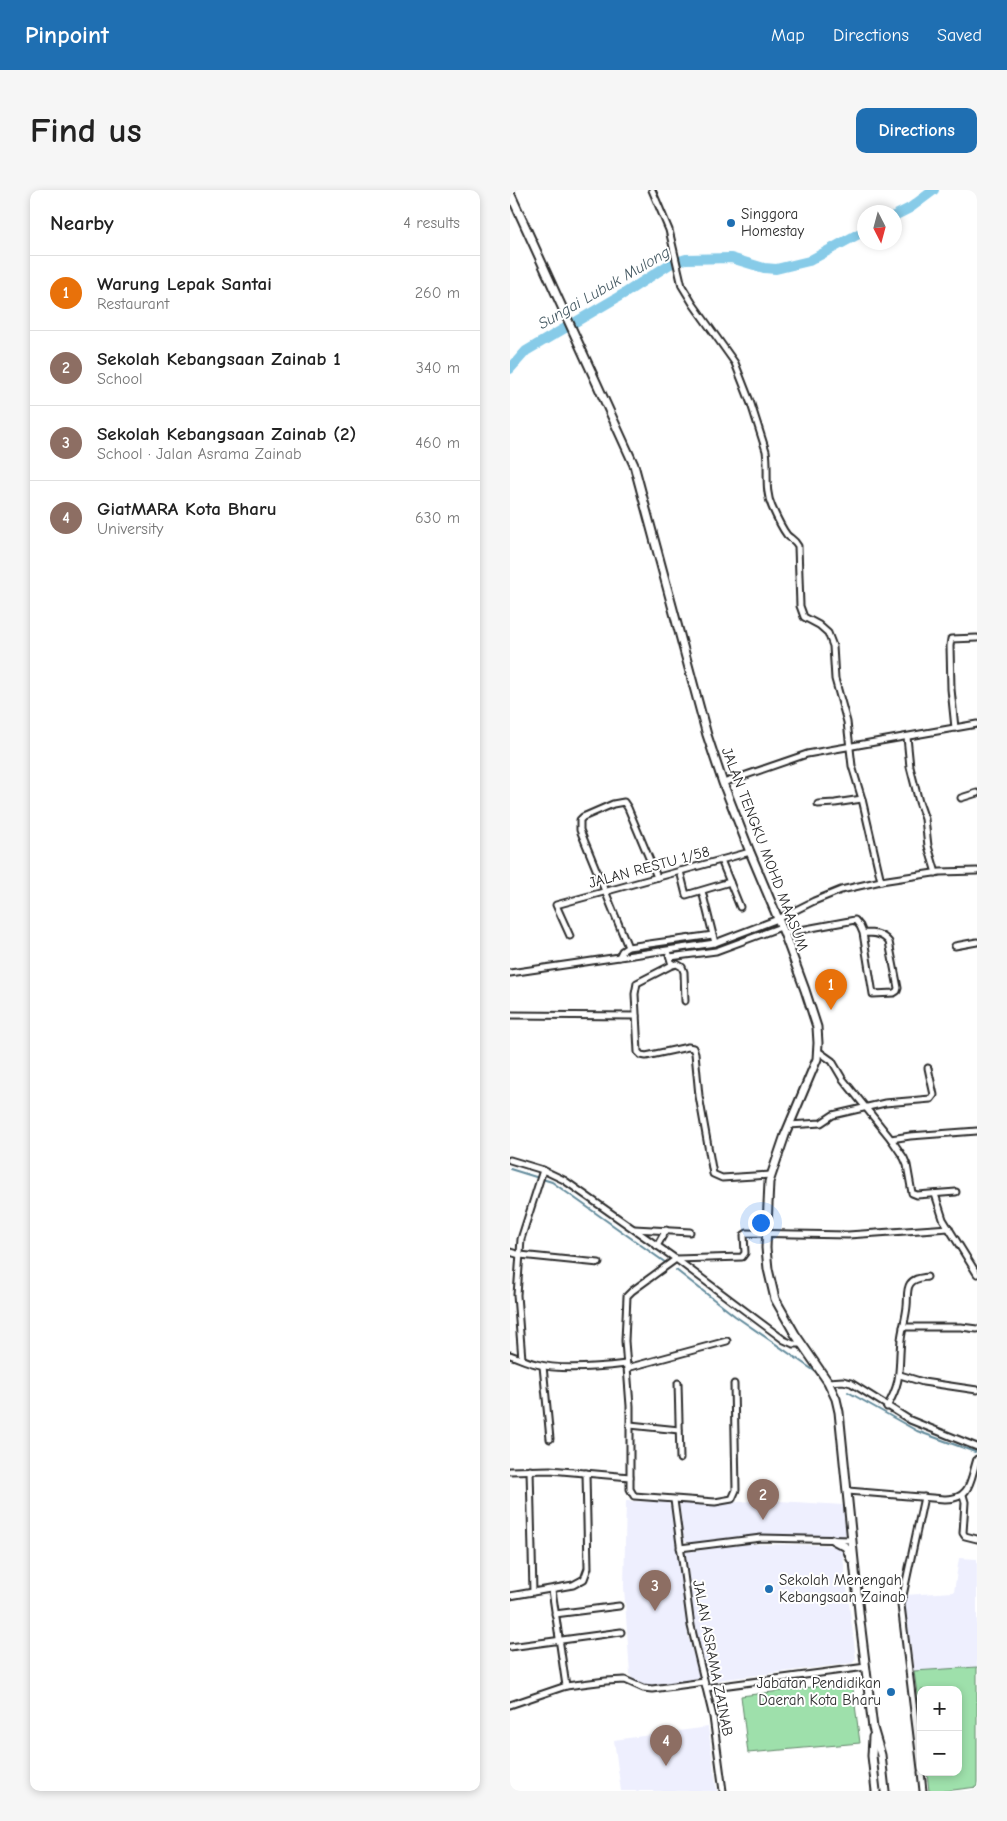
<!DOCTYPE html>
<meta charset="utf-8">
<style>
body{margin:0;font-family:"Comic Neue",sans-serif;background:#f6f6f6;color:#222}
.controls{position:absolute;right:15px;bottom:15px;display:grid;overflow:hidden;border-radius:10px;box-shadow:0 2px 8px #0003}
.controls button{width:45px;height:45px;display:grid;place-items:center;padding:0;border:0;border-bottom:1px solid #e0e0e0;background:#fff;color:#222;font:25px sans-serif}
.compass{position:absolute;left:347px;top:15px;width:45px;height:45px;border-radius:50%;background:#fff;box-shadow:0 2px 8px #0003;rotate:174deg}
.you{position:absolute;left:250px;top:1032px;width:18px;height:18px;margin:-12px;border:4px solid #fff;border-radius:50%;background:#1a73e8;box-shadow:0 0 0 8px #1a73e833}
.badge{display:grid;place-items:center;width:32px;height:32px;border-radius:50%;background:#1f6fb2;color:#fff;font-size:16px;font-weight:700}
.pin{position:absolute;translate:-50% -41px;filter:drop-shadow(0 1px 2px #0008)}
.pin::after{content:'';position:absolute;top:26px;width:18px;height:15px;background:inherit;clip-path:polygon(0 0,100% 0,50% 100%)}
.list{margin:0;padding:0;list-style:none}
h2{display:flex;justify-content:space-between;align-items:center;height:65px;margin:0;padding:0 20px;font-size:21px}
h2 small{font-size:16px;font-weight:400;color:#767676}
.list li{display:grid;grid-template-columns:32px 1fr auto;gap:15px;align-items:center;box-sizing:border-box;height:75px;padding:0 20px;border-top:1px solid #e0e0e0}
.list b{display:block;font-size:19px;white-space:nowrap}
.list p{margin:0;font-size:16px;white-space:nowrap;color:#767676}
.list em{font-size:16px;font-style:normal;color:#767676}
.map{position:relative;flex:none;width:467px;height:1601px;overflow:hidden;border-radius:10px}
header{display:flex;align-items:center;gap:30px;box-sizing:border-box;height:70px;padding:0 25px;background:#1f6fb2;color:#fff}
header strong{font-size:24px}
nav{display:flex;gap:28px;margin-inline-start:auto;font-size:18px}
.intro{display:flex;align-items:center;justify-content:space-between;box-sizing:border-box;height:120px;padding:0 30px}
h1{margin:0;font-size:35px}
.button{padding:12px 22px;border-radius:10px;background:#1f6fb2;color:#fff;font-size:18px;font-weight:700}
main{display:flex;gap:30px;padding:0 30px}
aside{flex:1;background:#fff;border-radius:10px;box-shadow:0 2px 8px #0003}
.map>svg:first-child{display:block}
</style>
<header>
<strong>Pinpoint</strong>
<nav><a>Map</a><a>Directions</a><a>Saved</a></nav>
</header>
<div class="intro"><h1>Find us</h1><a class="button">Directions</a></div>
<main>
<aside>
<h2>Nearby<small>4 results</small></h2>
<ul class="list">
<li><span class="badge" style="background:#e8710a">1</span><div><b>Warung Lepak Santai</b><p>Restaurant</p></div><em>260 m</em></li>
<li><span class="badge" style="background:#8d6e63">2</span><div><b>Sekolah Kebangsaan Zainab 1</b><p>School</p></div><em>340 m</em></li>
<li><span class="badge" style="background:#8d6e63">3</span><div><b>Sekolah Kebangsaan Zainab (2)</b><p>School · Jalan Asrama Zainab</p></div><em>460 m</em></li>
<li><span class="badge" style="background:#8d6e63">4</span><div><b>GiatMARA Kota Bharu</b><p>University</p></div><em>630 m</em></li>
</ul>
</aside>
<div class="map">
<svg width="467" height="1601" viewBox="0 0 467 1601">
<rect width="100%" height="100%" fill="#fff"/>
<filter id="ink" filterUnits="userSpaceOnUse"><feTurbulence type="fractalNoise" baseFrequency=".02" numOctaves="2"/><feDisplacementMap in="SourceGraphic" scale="10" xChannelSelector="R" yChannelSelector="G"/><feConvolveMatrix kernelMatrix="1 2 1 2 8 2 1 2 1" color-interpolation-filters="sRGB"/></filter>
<g filter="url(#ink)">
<g fill="#eeeffe">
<polygon points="253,1310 333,1315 336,1344 334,1346 250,1345 182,1353 174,1351 169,1312 203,1314"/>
<polygon points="116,1311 158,1312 161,1319 178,1445 189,1487 184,1491 136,1496 122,1489 120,1484 114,1397"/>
<polygon points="239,1354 313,1355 327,1356 332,1359 346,1468 343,1473 200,1491 185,1436 176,1362"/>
<polygon points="449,1368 467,1369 467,1597 435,1601 419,1601 417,1582 448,1582 448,1500 411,1500 411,1534 394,1405 444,1402"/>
<polygon points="198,1537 207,1601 111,1601 104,1550"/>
</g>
<g fill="#9ee0ab" stroke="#64866b">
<polygon points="467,1477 467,1597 435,1601 419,1601 417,1582 448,1582 448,1500 411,1500 411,1534 404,1481"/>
<polygon points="342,1492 350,1553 238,1563 231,1506"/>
</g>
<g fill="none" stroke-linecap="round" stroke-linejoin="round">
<g stroke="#628b9c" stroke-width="2">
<polyline points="0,979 42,992 156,1073"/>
<polyline points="166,1080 225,1126 306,1182"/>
<polyline points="338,1202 407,1241 465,1262"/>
</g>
<g stroke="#87cbe8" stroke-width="10">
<polyline points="384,26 400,18 424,0"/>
<polyline points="0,179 16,161 115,103 160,74 176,69 221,68 254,78 266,79 299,71 354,41"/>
</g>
<defs>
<g id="minor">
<path d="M142,0L159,40L172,96L183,114L225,173L241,214L256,261C259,280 254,300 262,317C266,326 271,337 277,345C281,349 285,350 288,356L290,416L294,427L309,435L318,443L323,456L325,489L337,532L342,576L352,609L371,691"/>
<polyline points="445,538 441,499 440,456 441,449 467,448"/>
<polyline points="397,547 400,577 409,612 415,629 418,656 426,683"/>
<polyline points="213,593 297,564 467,534"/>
<polyline points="451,608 467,603"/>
<polyline points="308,614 325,613 352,609"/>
<polyline points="211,670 230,717"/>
<polyline points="170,681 176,705 220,692"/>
<polyline points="192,701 205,753"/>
<path d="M274,743L345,730L350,736L353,743L363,804L384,803L387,801L388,798L379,752C372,743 363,743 353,743"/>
<polyline points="60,746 46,715 240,662"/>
<polyline points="445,756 467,752"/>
<polyline points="118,757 70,640 70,630 73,627 103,614 114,612 118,618 147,687"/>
<polyline points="158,761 162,775 127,793 125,804 128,862 131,865 136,866 178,857 183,858 185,863 189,906 203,984 212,988 261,985"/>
<polyline points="109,767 112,761 118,757 203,745"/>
<polyline points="160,767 206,761 271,737"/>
<polyline points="162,775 167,774 172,777 174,782 175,811"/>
<polyline points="0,783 205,753 268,729 304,711 331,700 371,691 430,682 467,681"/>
<polyline points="0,825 126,826"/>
<polyline points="308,861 322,871 332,888 381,949 394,968 397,975 402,1003 407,1005 446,1002"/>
<polyline points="279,935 311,933 323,925 375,913 421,909 424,905 418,878"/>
<polyline points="381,949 400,946 467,941"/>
<polyline points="0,970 33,980 54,990 166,1069 274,1150 283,1154 292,1154"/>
<polyline points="425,1004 433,1029 467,1084"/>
<polyline points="124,1039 180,1042"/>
<polyline points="147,1056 156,1040"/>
<polyline points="0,1062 10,1065 89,1073"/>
<polyline points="393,1137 451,1137 467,1139"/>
<path d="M0,1165C9,1168 17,1172 26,1174C51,1181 91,1177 116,1174"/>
<polyline points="12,1169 7,1105 11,1049 33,980"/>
<polyline points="33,1176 40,1249"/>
<polyline points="117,1178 217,1151"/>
<polyline points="390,1185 413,1192 467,1200"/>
<polyline points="318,1192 333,1191 341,1193 400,1230 467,1257"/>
<polyline points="168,1193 170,1269"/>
<polyline points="224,1194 226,1300 222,1309 205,1312 124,1306 120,1299 120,1216 115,1151 117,1106 122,1101 166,1069 232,1067 235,1063 234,1045 237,1043 338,1045 439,1038"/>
<path d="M377,1217C393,1189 388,1179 391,1150C392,1139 396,1128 397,1116C398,1109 396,1100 400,1094C404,1088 411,1088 417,1087"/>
<polyline points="120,1235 169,1240"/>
<polyline points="20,1280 23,1402"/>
<polyline points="0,1281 40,1280 120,1287"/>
<path d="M338,1301L434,1309C461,1310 460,1290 467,1269"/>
<polyline points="453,1305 455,1312 453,1343 455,1346 467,1349"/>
<polyline points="164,1310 181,1436 203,1527 213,1601"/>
<polyline points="170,1358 251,1348 342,1350"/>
<polyline points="42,1400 56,1496"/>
<polyline points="0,1406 63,1395 74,1389 78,1378 76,1283"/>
<polyline points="45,1424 109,1416"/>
<polyline points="0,1457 111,1442"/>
<polyline points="196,1498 356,1477"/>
<polyline points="0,1515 56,1496 96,1491 115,1490 133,1498 142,1499 194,1492"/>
<polyline points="411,1579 391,1415 414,1307"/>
<polyline points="411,1582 413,1601"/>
</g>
<g id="secondary">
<polyline points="0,3 124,275 197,545 213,593 240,662 274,743 295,800 307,837 308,853 307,869 275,945 259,992 256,1058 258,1079 265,1109 285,1144 318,1192 326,1209 329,1222 350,1431 363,1538 371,1565 375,1601"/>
<polyline points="323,1350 336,1357 341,1369"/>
<polyline points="363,1547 362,1566 366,1601"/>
</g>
</defs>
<use href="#minor" stroke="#2b2b2b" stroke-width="9"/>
<use href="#secondary" stroke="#2b2b2b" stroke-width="11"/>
<use href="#minor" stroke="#fff" stroke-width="5"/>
<use href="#secondary" stroke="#fff" stroke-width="7"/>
</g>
</g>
<g fill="#1f6fb2" stroke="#fff" stroke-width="2">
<circle cx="221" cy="33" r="5"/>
<circle cx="259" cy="1399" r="5"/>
<circle cx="381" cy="1502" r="5"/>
</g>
<g text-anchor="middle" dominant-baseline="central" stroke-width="4" stroke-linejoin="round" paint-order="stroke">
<g font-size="15" fill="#2b2b2b" stroke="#fff" text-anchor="start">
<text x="231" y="24">Singgora<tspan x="231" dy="17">Homestay</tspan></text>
<text x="269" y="1390">Sekolah Menengah<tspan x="269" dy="17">Kebangsaan Zainab</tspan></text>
<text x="371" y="1493" text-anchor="end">Jabatan Pendidikan<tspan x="371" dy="17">Daerah Kota Bharu</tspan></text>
</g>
<g font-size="15" fill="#2b2b2b" stroke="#fff">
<text transform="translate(255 659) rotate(69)">JALAN TENGKU MOHD MAASUM</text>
<text transform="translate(139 677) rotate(-15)">JALAN RESTU 1/58</text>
<text transform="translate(203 1468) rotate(79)">JALAN ASRAMA ZAINAB</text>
</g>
<g font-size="16" font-style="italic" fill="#475b64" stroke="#fff">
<text transform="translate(94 98) rotate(-30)">Sungai Lubuk Mulong</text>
</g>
</g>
</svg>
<div class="controls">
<button>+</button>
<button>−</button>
</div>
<svg class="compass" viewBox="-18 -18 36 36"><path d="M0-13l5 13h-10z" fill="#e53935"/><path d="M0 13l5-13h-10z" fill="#767676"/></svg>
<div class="you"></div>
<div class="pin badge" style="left:321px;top:820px;background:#e8710a">1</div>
<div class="pin badge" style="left:253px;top:1330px;background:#8d6e63">2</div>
<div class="pin badge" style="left:145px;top:1421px;background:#8d6e63">3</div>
<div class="pin badge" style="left:156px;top:1576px;background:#8d6e63">4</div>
</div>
</main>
